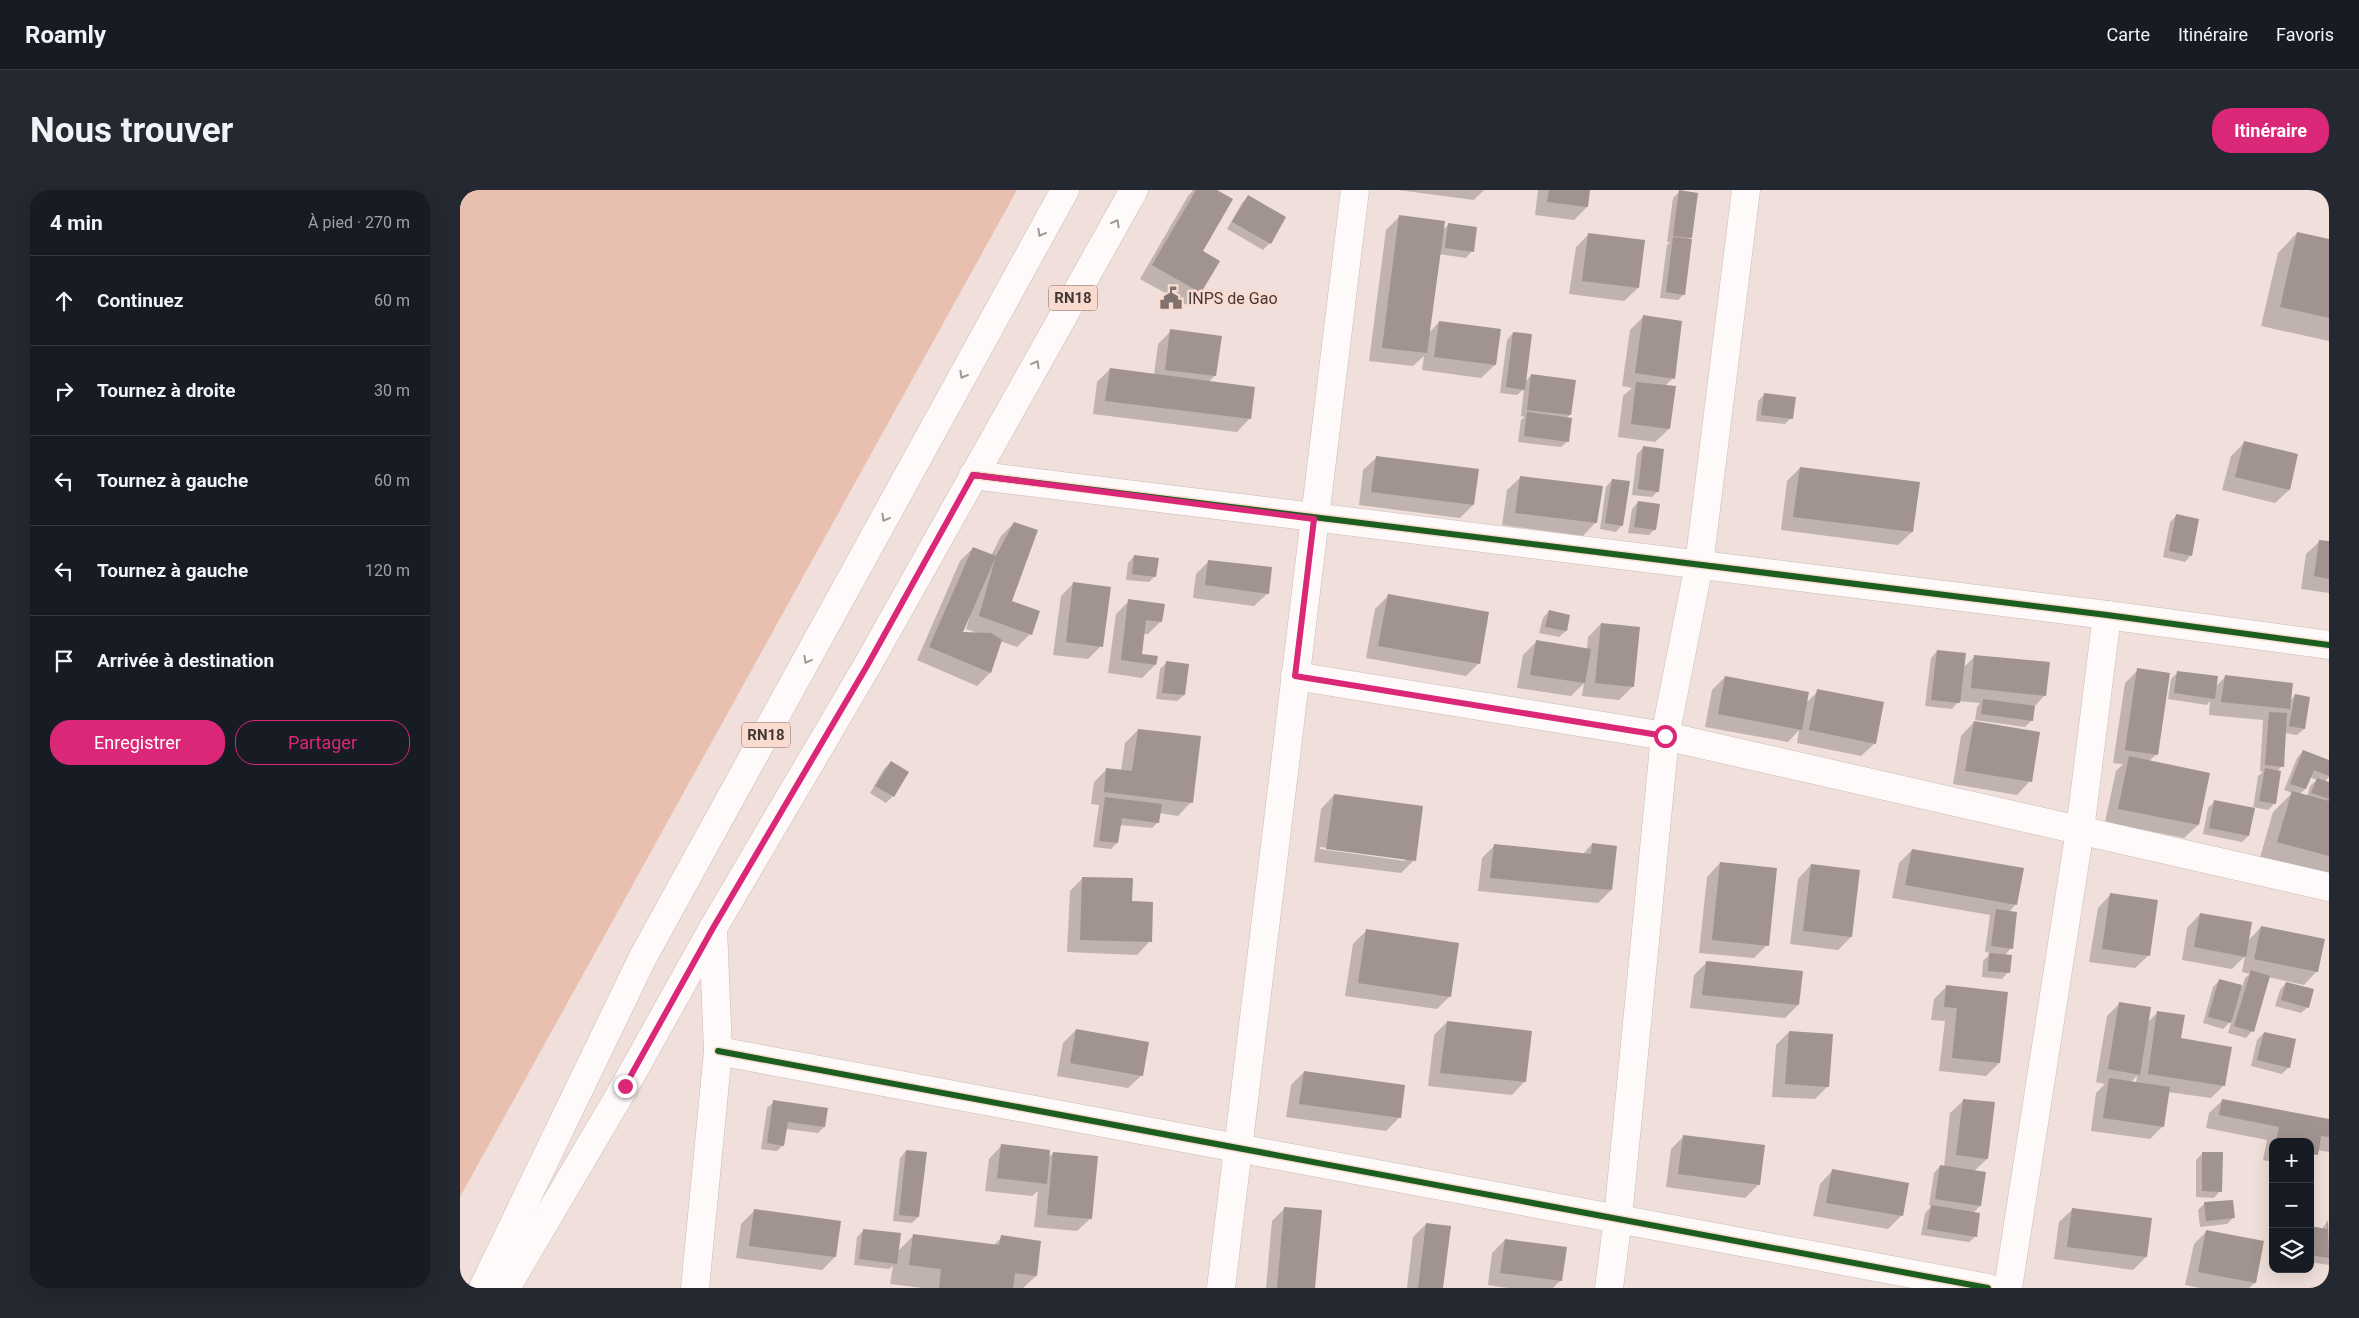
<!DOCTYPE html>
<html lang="fr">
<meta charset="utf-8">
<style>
body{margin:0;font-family:Roboto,sans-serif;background:#242831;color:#f1f3f6}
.controls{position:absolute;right:15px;bottom:15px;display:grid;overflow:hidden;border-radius:10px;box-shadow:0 5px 20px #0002}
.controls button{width:45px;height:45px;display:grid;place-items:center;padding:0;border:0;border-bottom:1px solid #363941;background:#171b24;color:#f1f3f6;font:25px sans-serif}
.stop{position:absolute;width:15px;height:15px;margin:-11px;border:4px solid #db2777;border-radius:50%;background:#fff}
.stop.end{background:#db2777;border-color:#fff;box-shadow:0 1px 5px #0008}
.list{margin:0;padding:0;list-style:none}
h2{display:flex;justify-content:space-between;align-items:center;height:65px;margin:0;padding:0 20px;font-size:21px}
h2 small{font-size:16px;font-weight:400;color:#9ea1a6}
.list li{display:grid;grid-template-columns:32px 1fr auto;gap:15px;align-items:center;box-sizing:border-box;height:90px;padding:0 20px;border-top:1px solid #363941}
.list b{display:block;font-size:19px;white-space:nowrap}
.list em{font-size:16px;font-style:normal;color:#9ea1a6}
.actions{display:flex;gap:10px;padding:15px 20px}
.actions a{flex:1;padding:11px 0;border:1px solid #db2777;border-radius:20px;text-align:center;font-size:18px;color:#db2777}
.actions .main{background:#db2777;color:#fff}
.icon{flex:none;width:28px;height:28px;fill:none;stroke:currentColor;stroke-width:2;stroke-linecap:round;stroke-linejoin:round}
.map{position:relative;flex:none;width:1869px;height:1098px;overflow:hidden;border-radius:20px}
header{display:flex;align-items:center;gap:30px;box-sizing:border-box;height:70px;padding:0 25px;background:#171b24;border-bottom:1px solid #363941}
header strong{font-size:24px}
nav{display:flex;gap:28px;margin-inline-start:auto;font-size:18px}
.intro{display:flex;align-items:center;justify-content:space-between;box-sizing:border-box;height:120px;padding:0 30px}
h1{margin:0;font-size:35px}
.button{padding:12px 22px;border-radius:20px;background:#db2777;color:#fff;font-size:18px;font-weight:700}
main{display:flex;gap:30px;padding:0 30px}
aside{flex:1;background:#171b24;border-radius:20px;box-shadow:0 5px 20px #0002}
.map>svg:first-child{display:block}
</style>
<header>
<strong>Roamly</strong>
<nav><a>Carte</a><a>Itinéraire</a><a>Favoris</a></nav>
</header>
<div class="intro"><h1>Nous trouver</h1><a class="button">Itinéraire</a></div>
<main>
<aside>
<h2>4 min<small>À pied · 270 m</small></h2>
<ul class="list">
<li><svg class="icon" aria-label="ahead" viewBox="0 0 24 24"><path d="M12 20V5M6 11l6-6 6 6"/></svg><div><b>Continuez</b></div><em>60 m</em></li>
<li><svg class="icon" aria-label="right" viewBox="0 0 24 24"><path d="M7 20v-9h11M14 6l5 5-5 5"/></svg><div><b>Tournez à droite</b></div><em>30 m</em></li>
<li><svg class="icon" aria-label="left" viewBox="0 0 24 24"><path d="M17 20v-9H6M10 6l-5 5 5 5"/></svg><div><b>Tournez à gauche</b></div><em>60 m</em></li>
<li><svg class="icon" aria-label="left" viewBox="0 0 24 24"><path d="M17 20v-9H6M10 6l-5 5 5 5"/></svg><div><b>Tournez à gauche</b></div><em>120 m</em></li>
<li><svg class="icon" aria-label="arrive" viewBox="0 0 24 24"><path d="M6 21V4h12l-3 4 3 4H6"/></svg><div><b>Arrivée à destination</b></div></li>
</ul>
<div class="actions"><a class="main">Enregistrer</a><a>Partager</a></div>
</aside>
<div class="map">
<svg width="1869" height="1098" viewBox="0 0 1869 1098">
<rect width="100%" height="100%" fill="#f0dfda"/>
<polygon fill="#e9bfb0" points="0,0 557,0 0,1007"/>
<g fill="#0003" fill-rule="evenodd">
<polygon points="733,0 754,0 741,62 740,102 727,115 680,89 728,6"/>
<polygon points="938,0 1024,0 1014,10"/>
<polygon points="1078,0 1129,0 1127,17 1114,30 1075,25"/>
<polygon points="1220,1 1231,47 1228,50 1224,104 1218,110 1200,108 1207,55 1210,52 1207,52 1213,8"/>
<polygon points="788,7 825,27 810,53 803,60 767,39 782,13"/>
<polygon points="940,26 982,41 989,34 1012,61 1006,68 979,64 969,143 979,132 1035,175 1021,188 962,180 964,166 953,176 909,171 926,40"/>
<polygon points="1837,43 1869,50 1869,151 1801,136 1818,63"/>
<polygon points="1129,44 1178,98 1164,111 1109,104 1116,57"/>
<polygon points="1183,127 1213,188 1205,196 1209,239 1195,252 1158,247 1163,206 1172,198 1162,196 1170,140"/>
<polygon points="711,141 755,185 749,192 790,228 777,242 633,224 637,192 650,179 694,185 698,154"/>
<polygon points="1053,143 1065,192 1071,185 1110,225 1106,228 1108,251 1101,257 1058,252 1061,230 1065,227 1061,226 1064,199 1057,205 1040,203 1047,150"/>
<polygon points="1304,205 1331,228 1325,234 1296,231 1298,211"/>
<polygon points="1784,253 1829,300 1815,313 1762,300 1771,266"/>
<polygon points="1184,257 1198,301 1192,307 1172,305 1177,264"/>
<polygon points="917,267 1013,315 1000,328 899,315 903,280"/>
<polygon points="1340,278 1452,342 1438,355 1321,340 1327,291"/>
<polygon points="1061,287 1136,332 1123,346 1042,335 1047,300"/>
<polygon points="1152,290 1162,335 1156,342 1140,339 1146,297"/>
<polygon points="1178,312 1195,339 1189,345 1168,343 1172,319"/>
<polygon points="1717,325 1731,365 1725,372 1703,367 1710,332"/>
<path d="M554,333L551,411L570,444L557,457L540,451L530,483L517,496L457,470L500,371L513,358L531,366L541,346ZM510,426L506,439L520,444L501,443Z"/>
<polygon points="1860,351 1869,353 1869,403 1841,399 1846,364"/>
<polygon points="674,366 695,386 689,392 666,390 668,373"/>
<polygon points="749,371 808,403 794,416 733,408 736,384"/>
<polygon points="614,393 641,456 628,469 593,465 601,406"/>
<polygon points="928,406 1019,473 1006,486 906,468 915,419"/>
<polygon points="669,411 701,431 688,444 683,444 680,465 695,475 682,488 648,483 656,424"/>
<polygon points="1089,421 1106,441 1099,447 1079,443 1083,428"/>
<polygon points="1141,434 1172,497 1159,510 1122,506 1124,493 1111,506 1057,498 1063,465 1076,452 1127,460 1128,447"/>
<polygon points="1477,461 1503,478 1515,466 1585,505 1574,517 1572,530 1565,537 1515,530 1517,517 1520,513 1499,511 1492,519 1465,516 1471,468"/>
<polygon points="707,472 724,505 717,511 696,509 700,479"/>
<polygon points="1678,480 1697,564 1689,571 1738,635 1724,648 1645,632 1656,581 1663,574 1653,573 1665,493"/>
<polygon points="1718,482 1755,497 1765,487 1830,511 1835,505 1849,508 1844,539 1837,545 1825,543 1822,576 1817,581 1815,613 1808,620 1793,617 1788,646 1782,652 1743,644 1748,618 1754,612 1793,619 1798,586 1803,582 1800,581 1803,530 1749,525 1750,511 1747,515 1708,509 1711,489"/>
<polygon points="1265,487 1346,513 1358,501 1415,553 1401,566 1337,553 1339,540 1328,552 1245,537 1252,500"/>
<polygon points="1514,532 1570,591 1557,605 1493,594 1501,546"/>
<polygon points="678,540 731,612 718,626 699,623 698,632 692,638 660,635 657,653 651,659 633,657 639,615 631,614 634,592 647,579 661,581 665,553"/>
<path d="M1843,561L1869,571V587L1864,592L1869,594V690L1799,671L1813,622L1832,603L1824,600L1837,568ZM1849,587L1857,590L1850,596L1847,607L1839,605L1845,599Z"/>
<polygon points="431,572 433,606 426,613 410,603 424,579"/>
<path d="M874,605L954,670L941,683L854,672L861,619ZM860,657L945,668V671L860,659Z"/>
<polygon points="1132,654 1151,700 1138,713 1018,701 1022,668 1035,655 1123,664"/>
<polygon points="1452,660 1556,714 1549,722 1551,758 1544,766 1548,782 1542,789 1522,787 1523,771 1531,763 1525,762 1530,725 1432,708 1439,673"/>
<polygon points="1260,673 1307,755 1294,768 1239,763 1247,687"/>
<polygon points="1351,675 1391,747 1378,760 1330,754 1338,689"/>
<polygon points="623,688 671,713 690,751 677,765 607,762 610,701"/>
<polygon points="1651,704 1689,765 1675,778 1629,772 1638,718"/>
<polygon points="1740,724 1788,751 1801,737 1857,781 1844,795 1808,787 1792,841 1786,848 1768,843 1772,830 1763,839 1743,833 1753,797 1760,790 1782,797 1785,788 1790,784 1782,782 1785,766 1772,779 1722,770 1727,738"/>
<polygon points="906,741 990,806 977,819 885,806 893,754"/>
<polygon points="1247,772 1338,815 1325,828 1230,818 1234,785"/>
<polygon points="1826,793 1848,817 1841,823 1815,816 1820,800"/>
<polygon points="1487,796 1539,873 1526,886 1479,881 1485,831 1471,830 1474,809"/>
<path d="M1660,813L1688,832L1698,822L1719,850L1764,895L1751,908L1708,902L1703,936L1690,949L1631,941L1636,903L1645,894L1636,892L1647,826ZM1677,886L1676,893H1670Z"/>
<polygon points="987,832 1065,891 1052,905 968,896 974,845"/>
<polygon points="616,840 682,885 668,898 597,886 603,853"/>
<polygon points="1329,842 1368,896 1355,909 1312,907 1316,855"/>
<polygon points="1804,843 1829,877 1822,884 1791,876 1797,850"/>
<polygon points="844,882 944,896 939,928 926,941 826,927 831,895"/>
<polygon points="1504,910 1527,969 1514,981 1520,1016 1513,1023 1516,1046 1509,1052 1461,1045 1465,1023 1473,1015 1469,1015 1474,983 1480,976 1484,977 1490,923"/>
<polygon points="1763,910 1869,930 1869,962 1857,960 1850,971 1850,952 1813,952 1813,972 1803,970 1807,950 1746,938 1749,923"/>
<polygon points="314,912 364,937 358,943 326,939 323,955 317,961 301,959 307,918"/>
<polygon points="1224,946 1299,994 1285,1008 1206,997 1211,959"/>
<polygon points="542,955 588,968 593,963 631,1028 617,1041 574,1037 578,1001 572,1006 525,1001 529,969"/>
<polygon points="446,961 458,1027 452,1033 433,1031 440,968"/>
<polygon points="1743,963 1760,1001 1754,1008 1736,1007 1736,970"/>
<polygon points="1373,980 1442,1025 1428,1039 1353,1026 1360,994"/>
<polygon points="1745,1013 1773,1028 1767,1034 1740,1037 1738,1020"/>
<polygon points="825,1018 861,1021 854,1098 806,1098 812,1031"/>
<polygon points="1613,1019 1686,1067 1673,1080 1594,1069 1599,1032"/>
<polygon points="294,1021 375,1067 362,1080 276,1068 281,1034"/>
<polygon points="1868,1030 1869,1075 1850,1072 1850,1038 1862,1039"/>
<polygon points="966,1034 989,1037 982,1098 947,1098 953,1047"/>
<polygon points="404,1040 437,1062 454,1045 533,1056 542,1047 576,1086 563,1098 463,1098 430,1094 433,1076 429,1079 394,1075 397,1047"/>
<polygon points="1747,1041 1803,1052 1795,1093 1789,1098 1740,1098 1725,1095 1734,1054"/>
<polygon points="1045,1050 1101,1090 1093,1098 1048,1098 1028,1095 1032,1063"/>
</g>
<g fill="#a09390">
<polygon points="736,0 757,0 773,9 743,61 760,71 741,103 692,75"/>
<polygon points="1089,0 1130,0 1128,17 1087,12"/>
<polygon points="1219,0 1238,3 1232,48 1213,46"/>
<polygon points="788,5 826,27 811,54 772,32"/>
<polygon points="939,25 985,31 967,163 922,158"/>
<polygon points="988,33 1017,37 1014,62 985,58"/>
<polygon points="1837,42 1869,49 1869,128 1820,117"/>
<polygon points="1128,43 1185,50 1179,98 1122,91"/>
<polygon points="1213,47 1232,49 1225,105 1206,102"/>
<polygon points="1183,125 1222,131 1215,189 1175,183"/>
<polygon points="979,131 1041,139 1036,175 974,167"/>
<polygon points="710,139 762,146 756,186 705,180"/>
<polygon points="1053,142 1072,144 1065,200 1046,197"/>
<polygon points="650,178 795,197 791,229 645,211"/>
<polygon points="1071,184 1116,190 1111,225 1067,220"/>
<polygon points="1176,192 1216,196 1210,239 1171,234"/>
<polygon points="1304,203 1336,207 1333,229 1301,225"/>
<polygon points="1067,222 1112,228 1109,252 1064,246"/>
<polygon points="1784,251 1838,264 1830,300 1775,287"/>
<polygon points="1183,256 1204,259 1199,302 1178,299"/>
<polygon points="916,266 1019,279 1014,315 911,302"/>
<polygon points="1340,277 1460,292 1453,342 1333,327"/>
<polygon points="1060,286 1143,296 1137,333 1055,323"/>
<polygon points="1152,289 1170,291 1163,336 1145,333"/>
<polygon points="1178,311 1200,314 1196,340 1174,337"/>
<polygon points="1716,324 1739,329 1732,366 1709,361"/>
<polygon points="554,332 578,340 552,411 580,421 572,445 519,426 536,366"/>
<polygon points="1859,350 1869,351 1869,389 1854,386"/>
<polygon points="513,357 536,366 503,442 531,443 542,450 531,483 469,457"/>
<polygon points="674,365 699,368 696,387 672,384"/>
<polygon points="748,370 812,377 809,404 745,395"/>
<polygon points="613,392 651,397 643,457 606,452"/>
<polygon points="928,404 1029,422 1020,474 918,456"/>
<polygon points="668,409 705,414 702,432 686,430 682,464 698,466 696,475 661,470"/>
<polygon points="1089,420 1110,425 1107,441 1085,437"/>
<polygon points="1141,433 1180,437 1174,497 1135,493"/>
<polygon points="1076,450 1131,459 1125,493 1070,485"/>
<polygon points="1477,460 1506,463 1500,513 1471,510"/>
<polygon points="1514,465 1590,472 1586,506 1511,498"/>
<polygon points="706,471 729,474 725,505 702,503"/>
<polygon points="1677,478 1710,483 1698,565 1665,560"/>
<polygon points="1717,481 1758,486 1755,509 1714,503"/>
<polygon points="1765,485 1833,493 1830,519 1761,512"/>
<polygon points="1265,486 1349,502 1342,540 1258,524"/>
<polygon points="1357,499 1424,512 1416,554 1349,540"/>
<polygon points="1835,504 1850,507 1845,539 1829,536"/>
<polygon points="1523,509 1575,516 1573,531 1521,524"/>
<polygon points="1809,522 1827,523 1824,577 1805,575"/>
<polygon points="1514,531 1580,542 1572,592 1505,581"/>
<polygon points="678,539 741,546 733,613 644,602 646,578 672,581"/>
<polygon points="1843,560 1869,570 1869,586 1854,580 1846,599 1830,594"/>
<polygon points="1669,566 1750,583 1739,635 1658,619"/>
<polygon points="431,571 449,582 434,607 415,596"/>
<polygon points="1805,578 1821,581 1816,614 1799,611"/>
<polygon points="1857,588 1869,592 1869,609 1851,603"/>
<polygon points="1832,601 1869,611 1869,666 1817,652"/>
<polygon points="874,604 963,616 956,671 866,659"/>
<polygon points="645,607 702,614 699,633 662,628 658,653 639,651"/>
<polygon points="1754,610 1795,618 1789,646 1749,638"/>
<polygon points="1132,653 1157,656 1152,700 1030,688 1034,654 1131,664"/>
<polygon points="1452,659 1564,678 1557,715 1445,695"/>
<polygon points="1260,672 1317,678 1309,756 1252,750"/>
<polygon points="1351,674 1400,680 1392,747 1343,741"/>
<polygon points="622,687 673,688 672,711 693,712 692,752 620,750"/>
<polygon points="1650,703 1698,710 1690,766 1642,759"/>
<polygon points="1536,719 1557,722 1553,759 1531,756"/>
<polygon points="1740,723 1792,732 1786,767 1734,757"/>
<polygon points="1801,736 1865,749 1858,782 1794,769"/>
<polygon points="906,739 999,753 991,807 898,793"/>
<polygon points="1529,763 1552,765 1550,783 1528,781"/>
<polygon points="1246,771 1343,781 1339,815 1242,805"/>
<polygon points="1791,780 1810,786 1794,842 1774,836"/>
<polygon points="1759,789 1782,795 1771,833 1748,827"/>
<polygon points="1826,792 1854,799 1849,818 1821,810"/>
<polygon points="1486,795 1548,802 1540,873 1492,868 1497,818 1484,817"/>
<polygon points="1659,812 1691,817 1680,885 1648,879"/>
<polygon points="1697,821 1725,825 1721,848 1772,857 1765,896 1688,884"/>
<polygon points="987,831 1072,841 1066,892 980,883"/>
<polygon points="616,839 689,852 683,886 610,873"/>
<polygon points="1329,841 1373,844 1369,897 1325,894"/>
<polygon points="1804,842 1836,849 1830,878 1797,870"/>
<polygon points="844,881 945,895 941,928 839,914"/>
<polygon points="1649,888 1710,897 1704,937 1643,928"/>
<polygon points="1503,909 1535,912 1528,969 1496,965"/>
<polygon points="1762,909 1869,929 1869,947 1861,946 1858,965 1850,964 1850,952 1816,952 1819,937 1759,925"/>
<polygon points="313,910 368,918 365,937 328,932 324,956 307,953"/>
<polygon points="1223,945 1305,955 1300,995 1218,984"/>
<polygon points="541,954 590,960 587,994 537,988"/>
<polygon points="446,960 467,962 459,1027 439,1025"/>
<polygon points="593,962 638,966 632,1029 587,1025"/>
<polygon points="1742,962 1763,962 1762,1002 1742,1001"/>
<polygon points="1480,975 1526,982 1521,1016 1475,1009"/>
<polygon points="1372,979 1449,993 1443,1026 1366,1013"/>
<polygon points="1773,1010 1775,1028 1746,1031 1744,1012"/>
<polygon points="1471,1015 1520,1023 1517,1047 1467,1039"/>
<polygon points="824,1017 862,1020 855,1098 817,1098"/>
<polygon points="1612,1018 1692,1028 1687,1067 1607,1057"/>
<polygon points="294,1019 381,1031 376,1067 289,1056"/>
<polygon points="1868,1030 1869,1068 1850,1065 1850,1036 1867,1039"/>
<polygon points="966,1033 991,1036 983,1098 958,1098"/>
<polygon points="403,1039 441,1043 437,1074 399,1069"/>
<polygon points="1746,1040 1804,1051 1796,1093 1738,1082"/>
<polygon points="453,1044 539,1055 541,1045 581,1051 577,1086 555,1083 553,1098 479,1098 481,1079 449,1075"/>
<polygon points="1045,1049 1107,1057 1102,1091 1040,1083"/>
</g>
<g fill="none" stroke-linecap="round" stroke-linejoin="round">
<defs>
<g id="street">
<polyline points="513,285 1647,425 1869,455"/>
<polyline points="835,486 1205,546 1869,697"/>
<polyline points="258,861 1528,1098"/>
<polyline points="235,1098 258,861 253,738"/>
<polyline points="761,1098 895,0"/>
<polyline points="1149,1098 1158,1028 1205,546 1239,375 1286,0"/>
<polyline points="1548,1098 1620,640 1647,425"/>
</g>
<g id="primary">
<polyline points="23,1098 183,767 605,0"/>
<polyline points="46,1098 165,896 253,738 407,476 674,0"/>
</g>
</defs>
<use href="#street" stroke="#cabcb8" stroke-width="29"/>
<use href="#primary" stroke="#cabcb8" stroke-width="29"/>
<use href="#street" stroke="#fdfaf9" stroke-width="28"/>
<use href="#primary" stroke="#fdfaf9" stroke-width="28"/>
<defs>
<g id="cycleway">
<polyline points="513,285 1647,425 1869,455"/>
<polyline points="258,861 1528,1098"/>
</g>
</defs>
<use href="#cycleway" stroke="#fadbd0" stroke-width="9"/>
<use href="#cycleway" stroke="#1b5e20" stroke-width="6"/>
</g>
<defs><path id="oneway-chevron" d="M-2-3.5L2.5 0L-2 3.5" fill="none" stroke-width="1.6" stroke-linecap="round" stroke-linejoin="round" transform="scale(1.25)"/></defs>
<g stroke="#a09996">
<use href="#oneway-chevron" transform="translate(656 33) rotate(-61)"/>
<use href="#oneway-chevron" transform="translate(581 43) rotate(119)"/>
<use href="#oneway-chevron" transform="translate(576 174) rotate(-61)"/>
<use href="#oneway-chevron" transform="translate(503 185) rotate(119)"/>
<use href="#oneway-chevron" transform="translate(425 328) rotate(119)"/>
<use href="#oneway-chevron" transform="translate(347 470) rotate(119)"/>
</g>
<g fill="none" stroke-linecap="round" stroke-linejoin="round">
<polyline stroke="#db2777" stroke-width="6" points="165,896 253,738 407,476 513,285 854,329 835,486 1205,546"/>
</g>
<defs>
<symbol id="civic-bare" viewBox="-9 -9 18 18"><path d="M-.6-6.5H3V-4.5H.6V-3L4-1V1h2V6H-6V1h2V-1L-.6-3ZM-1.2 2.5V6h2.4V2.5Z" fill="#80726e" stroke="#fadbd0" stroke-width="2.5" paint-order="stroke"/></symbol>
</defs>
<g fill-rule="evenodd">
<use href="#civic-bare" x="695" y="92" width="32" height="32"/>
</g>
<g text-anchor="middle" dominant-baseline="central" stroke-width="5" stroke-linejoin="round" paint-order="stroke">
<g fill="#fadbd0" stroke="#7b6963" stroke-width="1">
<rect x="589" y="95.5" width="48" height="25" rx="4"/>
<rect x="282" y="532.5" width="48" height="25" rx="4"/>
</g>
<g font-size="15" font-weight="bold" fill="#443834">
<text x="613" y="108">RN18</text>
<text x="306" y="545">RN18</text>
</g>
<g font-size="16" fill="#443834" stroke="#fadbd0" text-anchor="start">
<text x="728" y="108">INPS de Gao</text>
</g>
</g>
</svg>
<div class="controls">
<button>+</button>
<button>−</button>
<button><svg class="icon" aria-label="layers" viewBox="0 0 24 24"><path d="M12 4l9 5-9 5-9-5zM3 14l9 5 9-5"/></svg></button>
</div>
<div class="stop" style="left:1205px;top:546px"></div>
<div class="stop end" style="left:165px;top:896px"></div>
</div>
</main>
